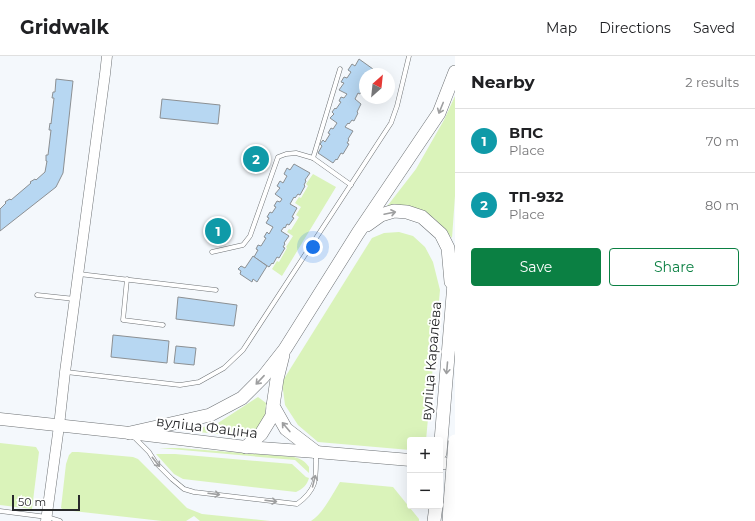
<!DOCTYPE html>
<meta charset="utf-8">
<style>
body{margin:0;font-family:Montserrat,sans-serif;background:#f6f6f6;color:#202124}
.controls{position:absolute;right:12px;bottom:12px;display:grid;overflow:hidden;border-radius:4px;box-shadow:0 4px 16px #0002}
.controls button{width:36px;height:36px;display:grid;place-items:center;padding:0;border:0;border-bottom:1px solid #e0e0e0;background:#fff;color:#202124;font:20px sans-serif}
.compass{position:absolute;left:359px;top:12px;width:36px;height:36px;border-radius:50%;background:#fff;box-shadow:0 4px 16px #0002;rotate:27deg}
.scale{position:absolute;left:12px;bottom:10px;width:68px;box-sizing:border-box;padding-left:4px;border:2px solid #28292b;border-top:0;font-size:11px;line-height:14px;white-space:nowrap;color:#28292b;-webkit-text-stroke:3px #fff;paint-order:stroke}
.you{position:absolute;left:313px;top:191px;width:14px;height:14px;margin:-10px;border:3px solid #fff;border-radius:50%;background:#1a73e8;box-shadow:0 0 0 6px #1a73e833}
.badge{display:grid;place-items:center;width:26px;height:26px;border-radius:50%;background:#0b8043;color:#fff;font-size:13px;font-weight:700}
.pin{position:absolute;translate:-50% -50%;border:2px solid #fff;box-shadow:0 1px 4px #0006}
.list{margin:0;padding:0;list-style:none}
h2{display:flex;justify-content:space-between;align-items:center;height:52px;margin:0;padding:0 16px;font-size:17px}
h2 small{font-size:13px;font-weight:400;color:#757577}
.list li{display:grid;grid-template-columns:26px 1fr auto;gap:12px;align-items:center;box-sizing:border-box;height:64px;padding:0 16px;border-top:1px solid #e0e0e0}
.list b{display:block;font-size:15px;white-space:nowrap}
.list p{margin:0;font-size:13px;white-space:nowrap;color:#757577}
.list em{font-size:13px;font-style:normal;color:#757577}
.actions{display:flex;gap:8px;padding:12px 16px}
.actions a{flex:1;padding:9px 0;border:1px solid #0b8043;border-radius:4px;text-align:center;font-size:14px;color:#0b8043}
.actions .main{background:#0b8043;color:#fff}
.map{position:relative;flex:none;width:455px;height:465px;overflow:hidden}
header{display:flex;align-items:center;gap:24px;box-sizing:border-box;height:56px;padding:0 20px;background:#fff;border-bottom:1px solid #e0e0e0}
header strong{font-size:19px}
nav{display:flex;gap:22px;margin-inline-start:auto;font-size:14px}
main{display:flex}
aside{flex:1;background:#fff}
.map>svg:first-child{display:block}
</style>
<header>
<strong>Gridwalk</strong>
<nav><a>Map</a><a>Directions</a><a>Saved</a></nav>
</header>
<main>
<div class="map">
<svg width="455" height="465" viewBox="0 0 455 465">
<rect width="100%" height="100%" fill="#f4f8fc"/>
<g fill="#daf3ba">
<polygon points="455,40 455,140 452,182 435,163 421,154 404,150 385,153 416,113 444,64"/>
<polygon points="313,118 336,131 282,220 272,213 277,205 279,206 287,192 286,191 293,180 287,176 289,173 291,174 299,161 296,159 301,151 295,147 299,141 301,142 308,130 306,128"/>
<polygon points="399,176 413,180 425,191 433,206 440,234 426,384 410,384 410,394 318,386 298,369 285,349 282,326 372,182 384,177"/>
<polygon points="258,341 266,347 265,361 256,375 247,381 189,375 218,367"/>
<polygon points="0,387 36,391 39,396 32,453 0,449"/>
<path d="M159,392H179L294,401C301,403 305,405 309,411V417L295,404Z"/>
<polygon points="72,396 78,396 133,401 138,403 187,452 202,458 270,465 200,465 194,460 186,465 162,465 64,454 61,452 66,408 69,399"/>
<path d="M156,398H175L292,408L306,421L309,422C307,429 303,433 296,436L183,423L174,418Z"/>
<path d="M340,426L393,431L419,463V465H311C323,458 333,437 340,426Z"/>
</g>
<g fill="#b7d7f2" stroke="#8c9093">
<polygon points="359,3 373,13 370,18 365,18 365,34 364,35 362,34 360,38 358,37 355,43 361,48 357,56 358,57 354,65 352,64 349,68 348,67 345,71 353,75 348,83 349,84 347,87 349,88 343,98 341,97 337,104 336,103 333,107 318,97 322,90 320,88 323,84 325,86 330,78 328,77 331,72 333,73 337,67 330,62 334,58 332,56 335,52 336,53 341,46 339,45 341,41 344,42 347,38 339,34 344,27 341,26 344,21 347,22 351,16 348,14 352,8 355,10"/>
<polygon points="56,23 73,25 63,117 56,131 0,175 0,153 6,147 5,146 8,144 10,143 11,144 31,127 30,126 35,123 36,124 45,116 47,105 46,105 46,99 48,99 51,74 49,74 50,67 51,68 54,42 52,42 53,36 55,36"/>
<polygon points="162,43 220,49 218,68 160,62"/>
<polygon points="252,95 264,99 260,112 248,108"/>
<polygon points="294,108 310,117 305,124 306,125 304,129 305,130 300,139 298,138 295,142 294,141 290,148 297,152 292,161 294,162 289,169 287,168 285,172 284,171 281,175 289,180 284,187 285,188 283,191 285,192 279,202 277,201 273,208 272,207 269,211 254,201 258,194 256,193 258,189 261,190 266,182 264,181 267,176 269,178 273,171 266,167 269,162 267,161 270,156 272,157 276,151 274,150 277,145 280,146 282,143 275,138 280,132 277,130 280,125 283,127 287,120 284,118 287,112 290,114"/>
<polygon points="213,169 225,170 224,181 212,180"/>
<polygon points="253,200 267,210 257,226 253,223 252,226 240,218 241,215 238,213 241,210 245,212"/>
<polygon points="178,241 237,249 234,270 176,263"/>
<polygon points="113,279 169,285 167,307 111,301"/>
<polygon points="176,290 196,292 194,309 174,307"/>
</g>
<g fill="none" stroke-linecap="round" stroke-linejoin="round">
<defs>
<g id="service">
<polyline points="313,102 340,13"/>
<polyline points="212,196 243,189 250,180 278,101 286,98 296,97 313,102 351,129"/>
<polyline points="79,218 216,234"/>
<polyline points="127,223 123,264 163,269"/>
<polyline points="37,239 75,243"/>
<polyline points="66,316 180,329 199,326 224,312 243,294 391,67 397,50 409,0"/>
<path d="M133,380L149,396L156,407L172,423L184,433L194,436L297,448C318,433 316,422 316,398"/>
<polyline points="0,455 47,461 60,465"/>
</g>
<polyline id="tertiary" points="46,465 59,370 65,316 105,18 107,0"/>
<g id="secondary">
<polyline points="0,363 130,377 246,391 316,396 410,404"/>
<polyline points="440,407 455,408"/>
</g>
<g id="primary">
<polyline points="367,169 381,159 394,155 407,156 422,161 441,178 448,192 451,226"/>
<polyline points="283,299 277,323 273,350 286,373 316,396"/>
<polyline points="130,377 210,359 242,342 263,321 285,293 358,177 439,57 455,16"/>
<polyline points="246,391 261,378 272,360 273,350"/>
<polyline points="440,397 455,215"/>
<polyline points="434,465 436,450"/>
<polyline points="449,465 450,448"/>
</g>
</defs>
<use href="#service" stroke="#6e7275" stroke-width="5"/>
<use href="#tertiary" stroke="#6e7275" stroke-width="11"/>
<use href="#secondary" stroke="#6e7275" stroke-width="13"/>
<use href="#primary" stroke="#6e7275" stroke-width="14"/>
<use href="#service" stroke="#fff" stroke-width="4"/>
<use href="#tertiary" stroke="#fff" stroke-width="10"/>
<use href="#secondary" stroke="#fff" stroke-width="12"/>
<use href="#primary" stroke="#fff" stroke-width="13"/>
<defs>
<polyline id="primary-bridge" points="450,448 455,385"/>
</defs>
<use href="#primary-bridge" stroke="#6e7275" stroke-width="14" stroke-linecap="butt"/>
<use href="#primary-bridge" stroke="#fff" stroke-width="13"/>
</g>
<defs><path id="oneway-shaft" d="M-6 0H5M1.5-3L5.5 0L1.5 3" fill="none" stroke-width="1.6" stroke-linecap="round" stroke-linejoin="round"/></defs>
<g stroke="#9e9fa0">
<use href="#oneway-shaft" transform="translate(441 52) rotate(112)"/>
<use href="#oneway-shaft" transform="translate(390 157) rotate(-12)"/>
<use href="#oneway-shaft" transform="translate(447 312) rotate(95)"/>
<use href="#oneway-shaft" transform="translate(260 324) rotate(133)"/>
<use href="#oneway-shaft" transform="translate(286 371) rotate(-130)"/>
<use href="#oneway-shaft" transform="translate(156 406) rotate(51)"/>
<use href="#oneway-shaft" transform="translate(314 425) rotate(-76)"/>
<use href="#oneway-shaft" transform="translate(214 438) rotate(7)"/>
<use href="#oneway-shaft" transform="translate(271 445) rotate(7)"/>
</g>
<g text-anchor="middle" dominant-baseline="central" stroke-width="4" stroke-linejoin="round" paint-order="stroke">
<g font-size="14" fill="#28292b" stroke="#fff">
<text transform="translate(431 305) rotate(-85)">вуліца Каралёва</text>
<text transform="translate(207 371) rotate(7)">вуліца Фаціна</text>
</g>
</g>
</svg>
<div class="controls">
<button>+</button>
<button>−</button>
</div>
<svg class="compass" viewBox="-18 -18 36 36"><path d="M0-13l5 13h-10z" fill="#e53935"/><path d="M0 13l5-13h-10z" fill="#757577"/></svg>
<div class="scale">50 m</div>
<div class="you"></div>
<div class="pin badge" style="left:218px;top:175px;background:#0f9aa8">1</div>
<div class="pin badge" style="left:256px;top:103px;background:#0f9aa8">2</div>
</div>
<aside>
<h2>Nearby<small>2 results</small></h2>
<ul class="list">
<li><span class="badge" style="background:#0f9aa8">1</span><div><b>ВПС</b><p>Place</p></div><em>70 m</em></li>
<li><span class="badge" style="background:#0f9aa8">2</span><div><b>ТП-932</b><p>Place</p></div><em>80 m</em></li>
</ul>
<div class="actions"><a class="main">Save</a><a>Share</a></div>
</aside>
</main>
